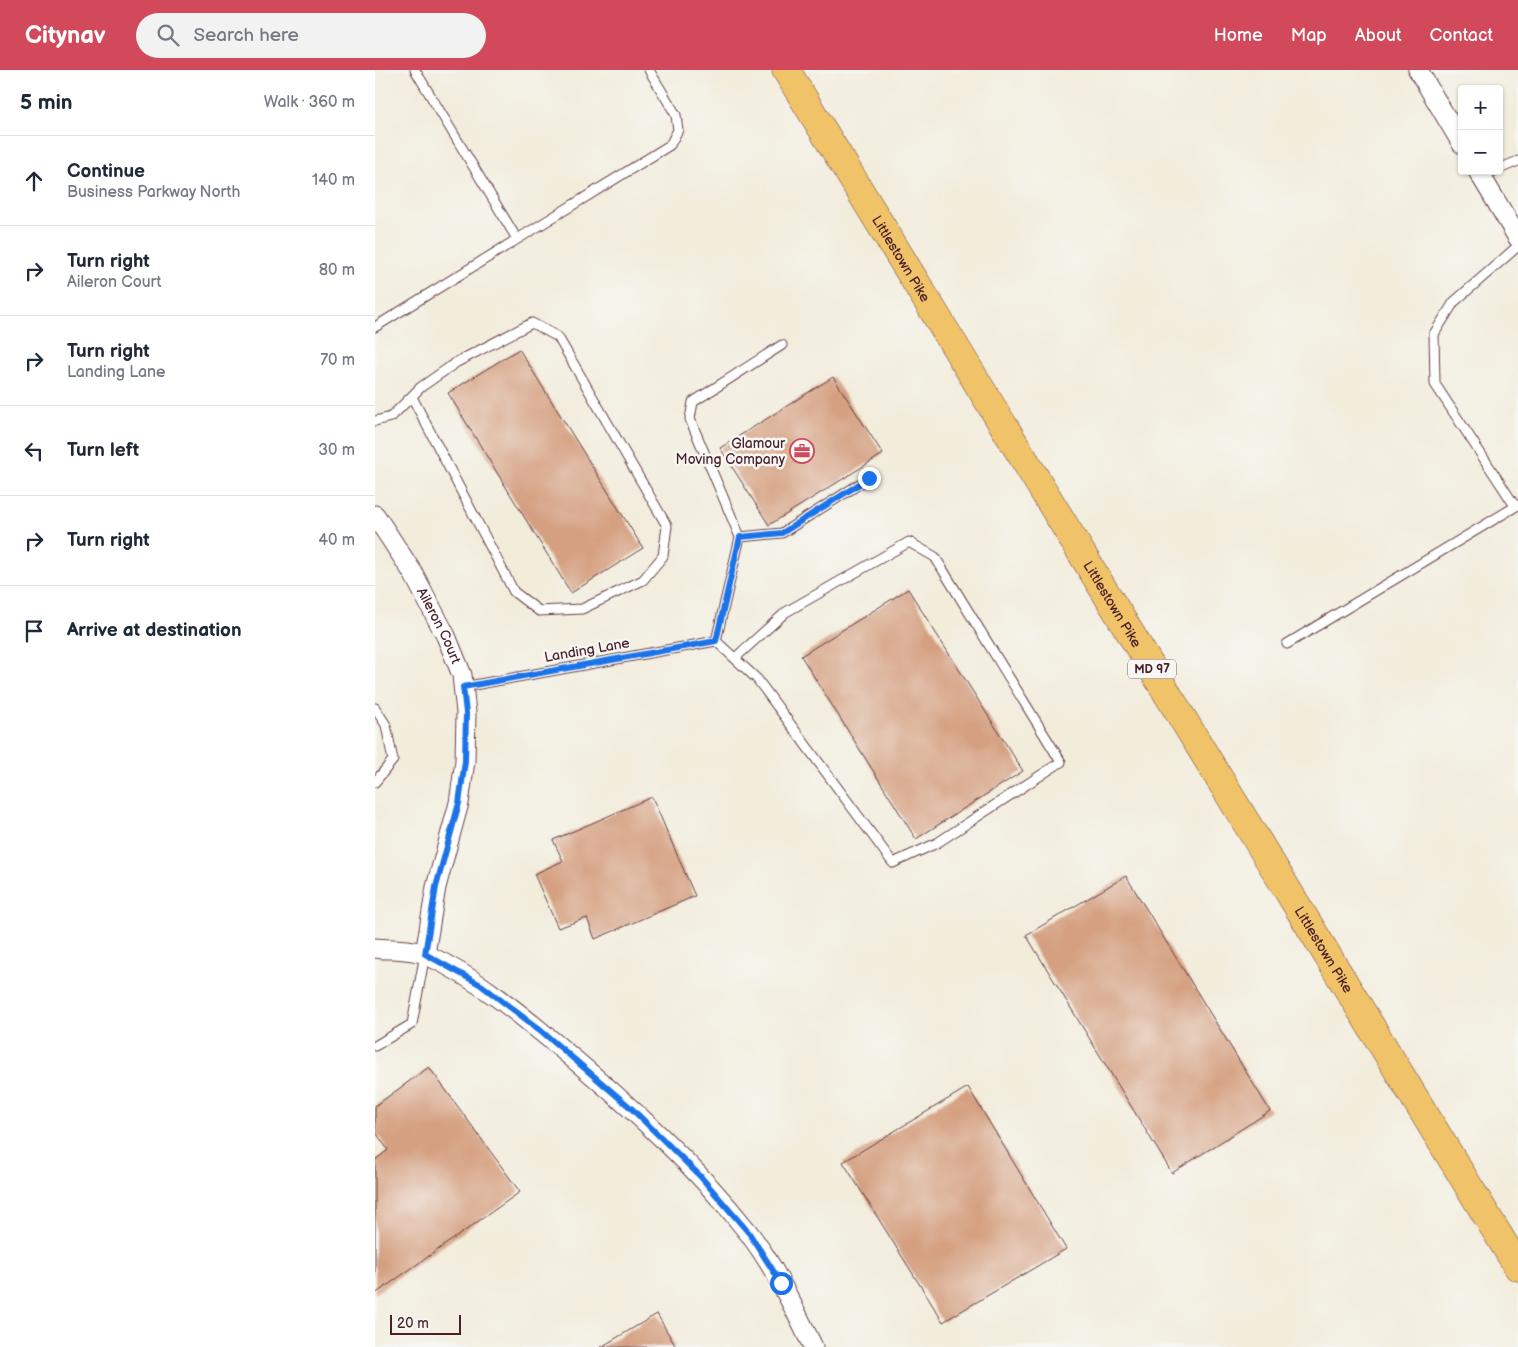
<!DOCTYPE html>
<meta charset="utf-8">
<style>
body{margin:0;font-family:"Balsamiq Sans",sans-serif;background:#f2f2f3;color:#1f2937}
.controls{position:absolute;right:15px;top:15px;display:grid;overflow:hidden;border-radius:5px;box-shadow:0 1px 4px #0004}
.controls button{width:45px;height:45px;display:grid;place-items:center;padding:0;border:0;border-bottom:1px solid #e0e1e3;background:#fff;color:#1f2937;font:25px sans-serif}
.scale{position:absolute;left:15px;bottom:12px;width:71px;box-sizing:border-box;padding-left:5px;border:2px solid #4a1f2b;border-top:0;font-size:14px;line-height:18px;white-space:nowrap;color:#4a1f2b;-webkit-text-stroke:4px #f6f6f2;paint-order:stroke}
.stop{position:absolute;width:15px;height:15px;margin:-11px;border:4px solid #1a73e8;border-radius:50%;background:#fff}
.stop.end{background:#1a73e8;border-color:#fff;box-shadow:0 1px 5px #0008}
.list{margin:0;padding:0;list-style:none}
h2{display:flex;justify-content:space-between;align-items:center;height:65px;margin:0;padding:0 20px;font-size:21px}
h2 small{font-size:16px;font-weight:400;color:#747a83}
.list li{display:grid;grid-template-columns:32px 1fr auto;gap:15px;align-items:center;box-sizing:border-box;height:90px;padding:0 20px;border-top:1px solid #e0e1e3}
.list b{display:block;font-size:19px;white-space:nowrap}
.list p{margin:0;font-size:16px;white-space:nowrap;color:#747a83}
.list em{font-size:16px;font-style:normal;color:#747a83}
.icon{flex:none;width:28px;height:28px;fill:none;stroke:currentColor;stroke-width:2;stroke-linecap:round;stroke-linejoin:round}
.map{position:relative;flex:none;width:1143px;height:1277px;overflow:hidden}
header{display:flex;align-items:center;gap:30px;box-sizing:border-box;height:70px;padding:0 25px;background:#d1495b;color:#fff}
header strong{font-size:24px}
nav{display:flex;gap:28px;margin-inline-start:auto;font-size:18px}
.search{width:350px;height:45px;background:#f2f2f3;display:flex;align-items:center;gap:12px;box-sizing:border-box;padding:0 18px;border-radius:28px;color:#747a83;font-size:19px}
main{display:flex}
aside{flex:1;background:#fff}
.map>svg:first-child{display:block}
</style>
<header>
<strong>Citynav</strong>
<div class="search"><svg class="icon" aria-label="search" viewBox="0 0 24 24"><circle cx="10" cy="10" r="6"/><path d="M15 15l6 6"/></svg>Search here</div>
<nav><a>Home</a><a>Map</a><a>About</a><a>Contact</a></nav>
</header>
<main>
<aside>
<h2>5 min<small>Walk · 360 m</small></h2>
<ul class="list">
<li><svg class="icon" aria-label="ahead" viewBox="0 0 24 24"><path d="M12 20V5M6 11l6-6 6 6"/></svg><div><b>Continue</b><p>Business Parkway North</p></div><em>140 m</em></li>
<li><svg class="icon" aria-label="right" viewBox="0 0 24 24"><path d="M7 20v-9h11M14 6l5 5-5 5"/></svg><div><b>Turn right</b><p>Aileron Court</p></div><em>80 m</em></li>
<li><svg class="icon" aria-label="right" viewBox="0 0 24 24"><path d="M7 20v-9h11M14 6l5 5-5 5"/></svg><div><b>Turn right</b><p>Landing Lane</p></div><em>70 m</em></li>
<li><svg class="icon" aria-label="left" viewBox="0 0 24 24"><path d="M17 20v-9H6M10 6l-5 5 5 5"/></svg><div><b>Turn left</b></div><em>30 m</em></li>
<li><svg class="icon" aria-label="right" viewBox="0 0 24 24"><path d="M7 20v-9h11M14 6l5 5-5 5"/></svg><div><b>Turn right</b></div><em>40 m</em></li>
<li><svg class="icon" aria-label="arrive" viewBox="0 0 24 24"><path d="M6 21V4h12l-3 4 3 4H6"/></svg><div><b>Arrive at destination</b></div></li>
</ul>
</aside>
<div class="map">
<svg width="1143" height="1277" viewBox="0 0 1143 1277">
<rect width="100%" height="100%" fill="#f6f6f2"/>
<filter id="ink" filterUnits="userSpaceOnUse"><feTurbulence type="fractalNoise" baseFrequency=".02" numOctaves="2"/><feDisplacementMap in="SourceGraphic" scale="10" xChannelSelector="R" yChannelSelector="G"/><feConvolveMatrix kernelMatrix="1 2 1 2 8 2 1 2 1" color-interpolation-filters="sRGB"/></filter>
<filter id="wash" filterUnits="userSpaceOnUse"><feTurbulence type="fractalNoise" baseFrequency=".0096" numOctaves="4" result="noise"/><feDisplacementMap in="SourceGraphic" scale="20" xChannelSelector="R" yChannelSelector="G"/><feGaussianBlur stdDeviation="1.12" result="paint"/><feColorMatrix in="noise" values="0 0 0 0 0 0 0 0 0 0 0 0 0 0 0 0 0 1.4 0 .05"/><feComposite in="paint" operator="in"/></filter>
<g filter="url(#wash)">
<rect width="100%" height="100%" fill="#f2ecdb"/>
<g id="blocks">
<g fill="#d5a081">
<polygon points="144,279 268,478 196,523 73,323"/>
<polygon points="458,307 508,384 394,455 345,378"/>
<polygon points="533,519 648,701 541,769 426,586"/>
<polygon points="277,727 320,826 220,869 212,848 183,858 159,804 188,791 178,770"/>
<polygon points="751,806 895,1041 797,1103 651,865"/>
<polygon points="54,997 145,1122 0,1224 0,1090 13,1080 0,1061 0,1036"/>
<polygon points="593,1017 691,1179 568,1252 468,1092"/>
<polygon points="282,1244 301,1277 226,1277"/>
</g>
</g>
</g>
<g filter="url(#ink)">
<use href="#blocks" fill-opacity="0" stroke="#633e45" stroke-width="1"/>
<g fill="none" stroke-linecap="round" stroke-linejoin="round">
<defs>
<g id="service">
<polyline points="40,0 142,169"/>
<polyline points="1124,99 1143,91"/>
<polyline points="1106,107 1119,101"/>
<polyline points="0,257 295,75 303,60 301,45 274,0"/>
<polyline points="0,351 16,347 46,317 82,292 157,253 183,267 292,456 288,486 268,510 207,539 164,541 139,522 37,327"/>
<polyline points="1140,436 1060,314 1059,264 1079,232 1143,176"/>
<polyline points="365,467 407,463 494,408"/>
<polyline points="341,571 382,609 518,793 562,773 686,692 560,487 534,472 411,542 360,588"/>
<polyline points="341,571 365,467 315,349 318,332 407,275"/>
<polyline points="912,574 1143,435"/>
<polyline points="88,617 341,571"/>
<polyline points="0,638 11,655 18,690 0,712"/>
<polyline points="0,976 37,954 50,884"/>
</g>
<g id="minor">
<polyline points="1043,0 1087,74"/>
<polyline points="1103,101 1143,168"/>
<path id="s1" d="M0,445L38,503L71,566L87,605L91,643L90,691L84,733L61,817L50,884"/>
<path d="M0,878C16,880 38,878 52,885C104,909 150,948 194,985C258,1039 321,1096 373,1162C400,1197 419,1238 438,1277"/>
</g>
<g id="trunk">
<path id="s2" d="M411,0L1143,1197"/>
</g>
</defs>
<use href="#service" stroke="#633e45" stroke-width="11"/>
<use href="#minor" stroke="#633e45" stroke-width="21"/>
<use href="#trunk" stroke="#633e45" stroke-width="29"/>
<use href="#service" stroke="#fff" stroke-width="9"/>
<use href="#minor" stroke="#fff" stroke-width="19"/>
<use href="#trunk" stroke="#f0c369" stroke-width="28"/>
</g>
</g>
<g fill="none" stroke-linecap="round" stroke-linejoin="round" filter="url(#ink)">
<polyline stroke="#1a73e8" stroke-width="6" points="406,1213 374,1163 325,1106 256,1038 165,960 106,915 50,884 61,817 84,733 90,691 91,643 88,617 341,571 365,467 407,463 494,408"/>
</g>
<defs>
<symbol id="office-ring" viewBox="-11 -11 22 22"><circle r="9.5" fill="#f6f6f2" stroke="#d1495b" stroke-width="1.5"/><path d="M-6-3h4V-5.5h4V-3h4V5H-6ZM-1-4.5V-3h2v-1.5ZM-6 0V1H6V0Z" fill="#d1495b"/></symbol>
</defs>
<g fill-rule="evenodd">
<use href="#office-ring" x="413" y="367" width="28" height="28"/>
</g>
<g text-anchor="middle" dominant-baseline="central" stroke-width="5" stroke-linejoin="round" paint-order="stroke">
<rect fill="#f6f6f2" stroke="#7e6067" stroke-width="1" x="753" y="589.5" width="48" height="19" rx="4"/>
<g font-size="12" font-weight="bold" fill="#4a1f2b">
<text x="777" y="599">MD 97</text>
</g>
<g font-size="14" fill="#4a1f2b" stroke="#f6f6f2">
<text stroke="none"><textPath href="#s2" startOffset="221">Littlestown Pike</textPath></text>
<text stroke="none"><textPath href="#s2" startOffset="626">Littlestown Pike</textPath></text>
<text stroke="none"><textPath href="#s1" startOffset="128">Aileron Court</textPath></text>
<text transform="translate(212 580) rotate(-10)">Landing Lane</text>
<text stroke="none"><textPath href="#s2" startOffset="1031">Littlestown Pike</textPath></text>
</g>
<g font-size="14" fill="#4a1f2b" stroke="#f6f6f2" text-anchor="end">
<text x="410" y="373">Glamour<tspan x="410" dy="16">Moving Company</tspan></text>
</g>
</g>
</svg>
<div class="controls">
<button>+</button>
<button>−</button>
</div>
<div class="scale">20 m</div>
<div class="stop" style="left:406px;top:1213px"></div>
<div class="stop end" style="left:494px;top:408px"></div>
</div>
</main>
